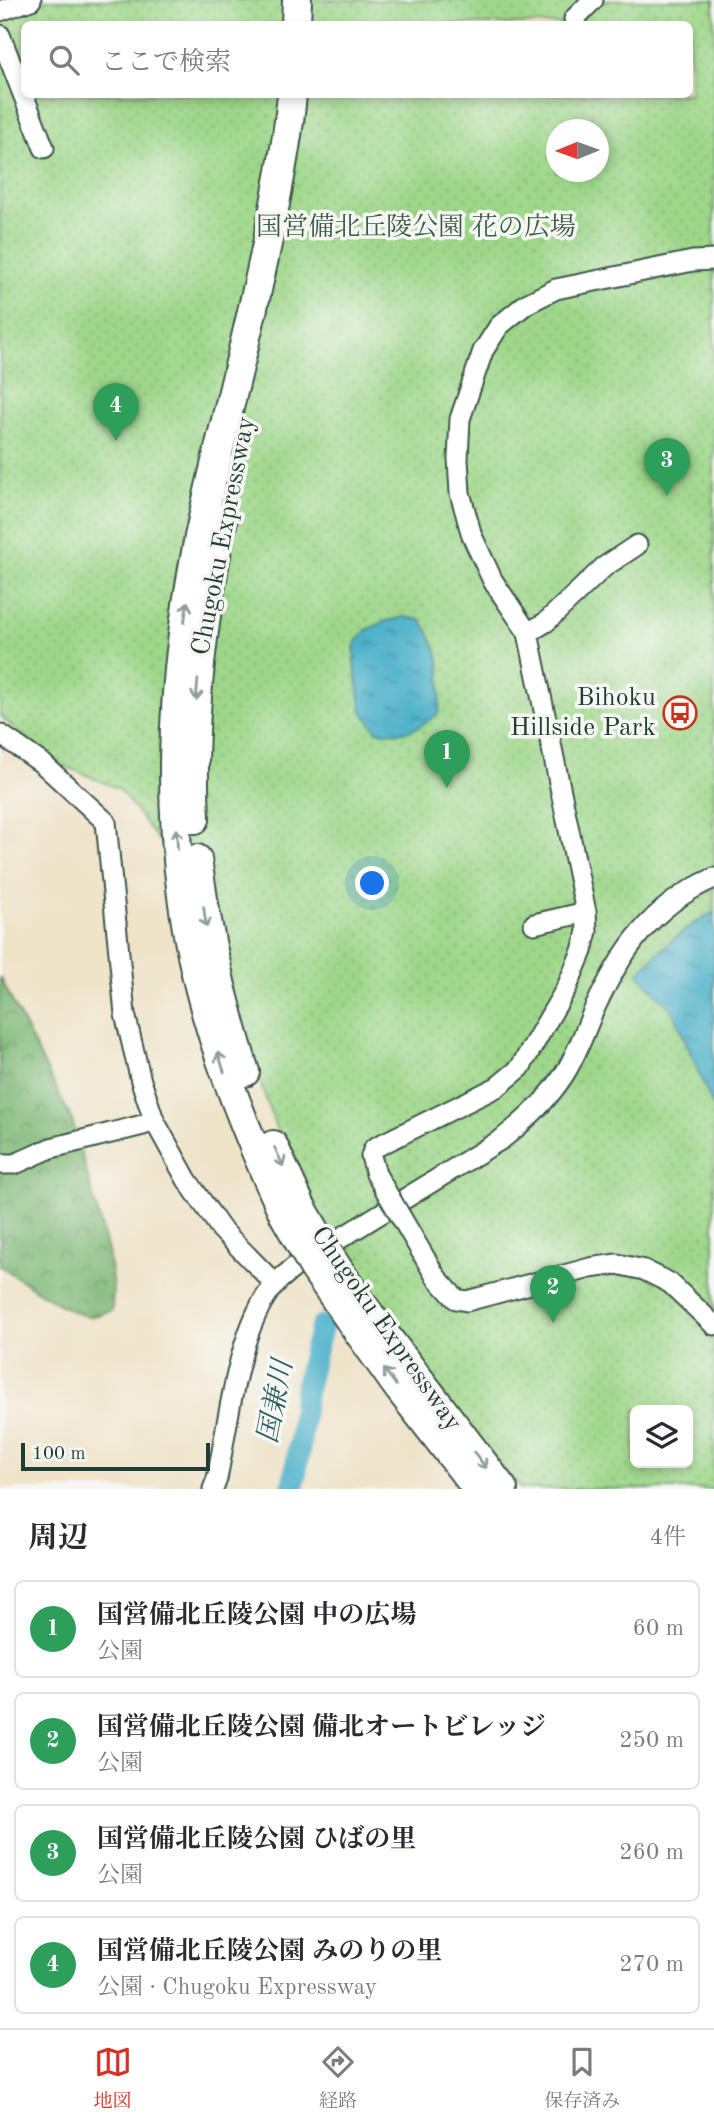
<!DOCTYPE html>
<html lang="ja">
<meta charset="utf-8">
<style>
body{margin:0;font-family:"Old Standard TT","Noto Serif JP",serif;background:#f2f2f3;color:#2b2b33}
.controls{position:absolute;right:21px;bottom:21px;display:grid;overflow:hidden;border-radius:10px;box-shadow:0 4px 10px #0003}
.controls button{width:63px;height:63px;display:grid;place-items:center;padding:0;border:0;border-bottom:2px solid #e1e1e2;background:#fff;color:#2b2b33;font:35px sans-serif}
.compass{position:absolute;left:546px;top:119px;width:63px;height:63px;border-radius:50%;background:#fff;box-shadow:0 4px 10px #0003;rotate:269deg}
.scale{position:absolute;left:21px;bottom:18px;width:189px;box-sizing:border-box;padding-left:7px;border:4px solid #1f3d34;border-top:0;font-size:19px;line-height:24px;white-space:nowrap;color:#1f3d34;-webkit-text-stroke:5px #f6f6f2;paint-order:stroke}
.you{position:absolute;left:373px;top:884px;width:24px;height:24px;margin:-18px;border:5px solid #fff;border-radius:50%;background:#1a73e8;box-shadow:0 0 0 10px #1a73e833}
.badge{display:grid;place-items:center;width:46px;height:46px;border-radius:50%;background:#d93025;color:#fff;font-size:23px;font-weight:700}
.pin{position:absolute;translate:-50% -58px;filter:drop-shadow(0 2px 4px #0008)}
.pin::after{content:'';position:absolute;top:37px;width:24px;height:21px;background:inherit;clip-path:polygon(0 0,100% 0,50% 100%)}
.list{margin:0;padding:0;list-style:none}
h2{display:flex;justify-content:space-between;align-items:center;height:91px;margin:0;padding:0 28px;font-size:30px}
h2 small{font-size:23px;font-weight:400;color:#7c7c81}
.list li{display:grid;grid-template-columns:46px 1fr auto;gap:21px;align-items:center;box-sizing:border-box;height:98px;margin:0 14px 14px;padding:0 14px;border:2px solid #e1e1e2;border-radius:10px}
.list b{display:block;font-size:26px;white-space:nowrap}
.list p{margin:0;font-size:23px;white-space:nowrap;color:#7c7c81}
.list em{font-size:23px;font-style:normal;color:#7c7c81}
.icon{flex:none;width:38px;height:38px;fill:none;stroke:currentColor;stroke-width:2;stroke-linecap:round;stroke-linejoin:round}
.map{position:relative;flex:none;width:714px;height:1489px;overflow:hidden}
.search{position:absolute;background:#fff;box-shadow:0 4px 10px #0003;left:21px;right:21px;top:21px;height:77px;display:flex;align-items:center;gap:18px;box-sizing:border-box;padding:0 24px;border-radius:10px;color:#7c7c81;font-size:26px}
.sheet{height:539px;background:#fff}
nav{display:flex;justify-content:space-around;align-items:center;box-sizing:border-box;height:98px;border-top:2px solid #e1e1e2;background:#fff;font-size:19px;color:#7c7c81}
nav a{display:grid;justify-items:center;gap:4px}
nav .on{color:#d93025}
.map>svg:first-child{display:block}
</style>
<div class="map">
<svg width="714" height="1489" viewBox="0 0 714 1489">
<defs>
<pattern id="green-dots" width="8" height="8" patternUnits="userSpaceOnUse" patternTransform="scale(1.75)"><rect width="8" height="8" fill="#9ed78a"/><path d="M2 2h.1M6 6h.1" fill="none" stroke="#88b978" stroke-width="1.8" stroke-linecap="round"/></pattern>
<pattern id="forest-crowns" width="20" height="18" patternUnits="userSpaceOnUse" patternTransform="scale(1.75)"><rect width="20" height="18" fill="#7eb876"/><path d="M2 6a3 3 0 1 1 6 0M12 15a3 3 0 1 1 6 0" fill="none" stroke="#679762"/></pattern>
<pattern id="water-ripples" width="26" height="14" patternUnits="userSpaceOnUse" patternTransform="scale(1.75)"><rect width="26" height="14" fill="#4ab0c9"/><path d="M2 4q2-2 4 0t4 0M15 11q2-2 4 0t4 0" fill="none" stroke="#3d90a4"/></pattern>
</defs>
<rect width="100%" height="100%" fill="#f6f6f2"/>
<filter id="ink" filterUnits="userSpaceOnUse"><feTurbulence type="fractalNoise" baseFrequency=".0143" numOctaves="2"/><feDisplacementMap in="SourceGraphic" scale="14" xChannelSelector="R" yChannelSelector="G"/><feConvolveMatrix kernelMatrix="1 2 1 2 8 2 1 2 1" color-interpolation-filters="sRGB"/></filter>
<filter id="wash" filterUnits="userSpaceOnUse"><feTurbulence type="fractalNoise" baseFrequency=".00686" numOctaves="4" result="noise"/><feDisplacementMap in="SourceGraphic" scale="28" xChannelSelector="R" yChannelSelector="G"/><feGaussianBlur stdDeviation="1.57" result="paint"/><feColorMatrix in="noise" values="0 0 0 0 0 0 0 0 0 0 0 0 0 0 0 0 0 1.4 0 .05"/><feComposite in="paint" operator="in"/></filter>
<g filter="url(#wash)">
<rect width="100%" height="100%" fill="#efe3c8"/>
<path fill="url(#green-dots)" stroke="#5e8a5f" stroke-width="2" fill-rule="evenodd" d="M0,0H714V1489H521L469,1427L411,1352L310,1202L276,1128L235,1010L214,913L119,789L55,762L0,716ZM24,24H690V94H24ZM556,130H598V172H556ZM635,1410H688V1463H635Z"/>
<path fill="url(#forest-crowns)" stroke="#4e7a55" stroke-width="2" d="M0,977L72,1120L108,1251L113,1287L112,1310C105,1312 98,1316 91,1316C71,1317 19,1278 0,1266Z"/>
<g fill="url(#water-ripples)" stroke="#34767e" stroke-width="2">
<path d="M405,617L421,620C444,652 442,676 439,713C415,731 407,736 377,731L362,711L354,660L355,644L366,630L386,621Z"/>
<path d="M714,912V1109L673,1011L638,974C660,948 683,928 714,912Z"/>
</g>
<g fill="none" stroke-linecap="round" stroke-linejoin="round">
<path stroke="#4ab0c9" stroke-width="23" d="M292,1489C298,1463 301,1438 303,1412C305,1383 314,1354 322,1326"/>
</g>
</g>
<g filter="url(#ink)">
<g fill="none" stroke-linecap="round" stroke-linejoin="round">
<defs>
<g id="minor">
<polyline points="0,11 31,0"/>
<polyline points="574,19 593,0"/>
<polyline points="0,35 44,148"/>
<polyline points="528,633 546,622 604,567 637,545"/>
<polyline points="0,734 43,764 106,822 125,1014 141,1081 154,1120 187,1180 221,1229 275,1284"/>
<polyline points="534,924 586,912"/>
<polyline points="0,1164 15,1164 51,1148 143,1125 154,1120"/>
<polyline points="376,1174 371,1156 374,1148 497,1087 520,1068 567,987 582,951 587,931 586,912 528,633 493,581 472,536 460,493 458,459 460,419 483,351 499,326 526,304 556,289 693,261 714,260"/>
<polyline points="436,1277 456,1299 467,1301 590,1268 617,1264 644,1270 670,1283 714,1325"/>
<path d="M213,1489L217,1479C228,1424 238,1324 276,1283C282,1277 290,1271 297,1265L502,1139C527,1119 548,1100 565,1073C576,1055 584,1034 592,1014C620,953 650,906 714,878"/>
</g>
<g id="highway">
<polyline points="296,24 297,0"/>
<path d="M195,819C190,717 203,617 223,518"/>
<path d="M197,859C207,935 222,999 245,1072"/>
<polyline points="273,1145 301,1206"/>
<path d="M284,1215C254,1150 227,1085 207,1016C158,847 168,666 208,496C230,400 256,305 274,209C281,171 289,133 292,94"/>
<polyline points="365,1308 503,1489"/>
<polyline points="349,1319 399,1389 477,1489"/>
</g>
</defs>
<use href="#minor" stroke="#3e564a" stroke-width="23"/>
<use href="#highway" stroke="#3e564a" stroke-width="32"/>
<use href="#minor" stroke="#fff" stroke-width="19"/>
<use href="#highway" stroke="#fff" stroke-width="28"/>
<defs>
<polyline id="minor-bridge" points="376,1174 436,1277"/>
<g id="highway-bridge">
<polyline points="301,1206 331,1258 362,1305"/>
<polyline points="284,1215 314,1268 349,1319"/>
</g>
</defs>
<use href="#minor-bridge" stroke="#3e564a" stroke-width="23" stroke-linecap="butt"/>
<use href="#highway-bridge" stroke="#3e564a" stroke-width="32" stroke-linecap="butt"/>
<use href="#minor-bridge" stroke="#fff" stroke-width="19"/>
<use href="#highway-bridge" stroke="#fff" stroke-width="28"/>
</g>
<defs><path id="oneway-shaft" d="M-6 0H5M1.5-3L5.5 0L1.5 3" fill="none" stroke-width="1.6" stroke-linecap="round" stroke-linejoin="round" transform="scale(1.75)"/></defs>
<g stroke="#8f9e9a">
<use href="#oneway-shaft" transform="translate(186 612) rotate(-81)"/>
<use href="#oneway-shaft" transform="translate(197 690) rotate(95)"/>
<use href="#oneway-shaft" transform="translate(177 839) rotate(-93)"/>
<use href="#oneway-shaft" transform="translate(205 917) rotate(82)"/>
<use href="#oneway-shaft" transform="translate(221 1062) rotate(-108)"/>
<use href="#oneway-shaft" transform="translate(279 1157) rotate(65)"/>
<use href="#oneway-shaft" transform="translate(390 1377) rotate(-126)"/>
<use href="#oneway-shaft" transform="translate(480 1460) rotate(52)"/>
</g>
</g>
<defs>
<symbol id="bus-ring" viewBox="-11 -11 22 22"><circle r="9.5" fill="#f6f6f2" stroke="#c8321e" stroke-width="1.5"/><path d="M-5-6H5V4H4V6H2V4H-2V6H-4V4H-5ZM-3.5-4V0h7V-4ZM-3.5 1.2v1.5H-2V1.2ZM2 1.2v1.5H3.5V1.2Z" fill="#c8321e"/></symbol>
</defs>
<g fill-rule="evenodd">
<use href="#bus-ring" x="661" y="694" width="38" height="38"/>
</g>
<g text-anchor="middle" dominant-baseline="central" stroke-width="7" stroke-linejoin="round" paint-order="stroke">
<g font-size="26" fill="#385c45" stroke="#f6f6f2">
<text x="416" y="228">国営備北丘陵公園 花の広場</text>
</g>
<g font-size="26" fill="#1f3d34" stroke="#f6f6f2">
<text transform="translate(224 536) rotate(-79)">Chugoku Expressway</text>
<text transform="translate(386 1329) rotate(55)">Chugoku Expressway</text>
</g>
<g font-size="26" fill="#1f3d34" stroke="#f6f6f2" text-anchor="end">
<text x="656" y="698">Bihoku<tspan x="656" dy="30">Hillside Park</tspan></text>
</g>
<g font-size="28" font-style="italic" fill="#2c6061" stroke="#f6f6f2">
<text transform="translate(277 1402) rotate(-79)">国兼川</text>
</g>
</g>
</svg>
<div class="controls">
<button><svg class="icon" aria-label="layers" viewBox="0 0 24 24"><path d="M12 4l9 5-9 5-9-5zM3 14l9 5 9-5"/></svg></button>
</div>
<svg class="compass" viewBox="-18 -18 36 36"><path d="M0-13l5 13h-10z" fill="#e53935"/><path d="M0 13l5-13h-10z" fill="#7c7c81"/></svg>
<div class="scale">100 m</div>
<div class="you"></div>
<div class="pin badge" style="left:447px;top:788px;background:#2e9e5b">1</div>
<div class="pin badge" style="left:553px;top:1323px;background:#2e9e5b">2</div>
<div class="pin badge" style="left:667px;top:496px;background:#2e9e5b">3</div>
<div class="pin badge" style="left:116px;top:441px;background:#2e9e5b">4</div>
<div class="search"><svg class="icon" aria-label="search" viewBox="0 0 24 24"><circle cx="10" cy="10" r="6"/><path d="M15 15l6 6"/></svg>ここで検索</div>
</div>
<section class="sheet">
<h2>周辺<small>4件</small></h2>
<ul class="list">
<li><span class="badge" style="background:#2e9e5b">1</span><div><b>国営備北丘陵公園 中の広場</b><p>公園</p></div><em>60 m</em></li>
<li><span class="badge" style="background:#2e9e5b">2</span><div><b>国営備北丘陵公園 備北オートビレッジ</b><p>公園</p></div><em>250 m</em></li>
<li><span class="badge" style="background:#2e9e5b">3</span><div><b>国営備北丘陵公園 ひばの里</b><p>公園</p></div><em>260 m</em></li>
<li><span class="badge" style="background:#2e9e5b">4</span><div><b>国営備北丘陵公園 みのりの里</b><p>公園 · Chugoku Expressway</p></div><em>270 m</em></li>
</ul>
</section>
<nav>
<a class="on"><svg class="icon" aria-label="map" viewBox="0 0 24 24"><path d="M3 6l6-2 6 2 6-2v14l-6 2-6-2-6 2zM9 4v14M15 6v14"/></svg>地図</a>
<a><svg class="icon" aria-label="directions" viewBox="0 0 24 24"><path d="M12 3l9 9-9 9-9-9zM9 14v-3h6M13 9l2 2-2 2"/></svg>経路</a>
<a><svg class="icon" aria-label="saved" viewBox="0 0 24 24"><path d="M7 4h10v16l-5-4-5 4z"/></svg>保存済み</a>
</nav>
